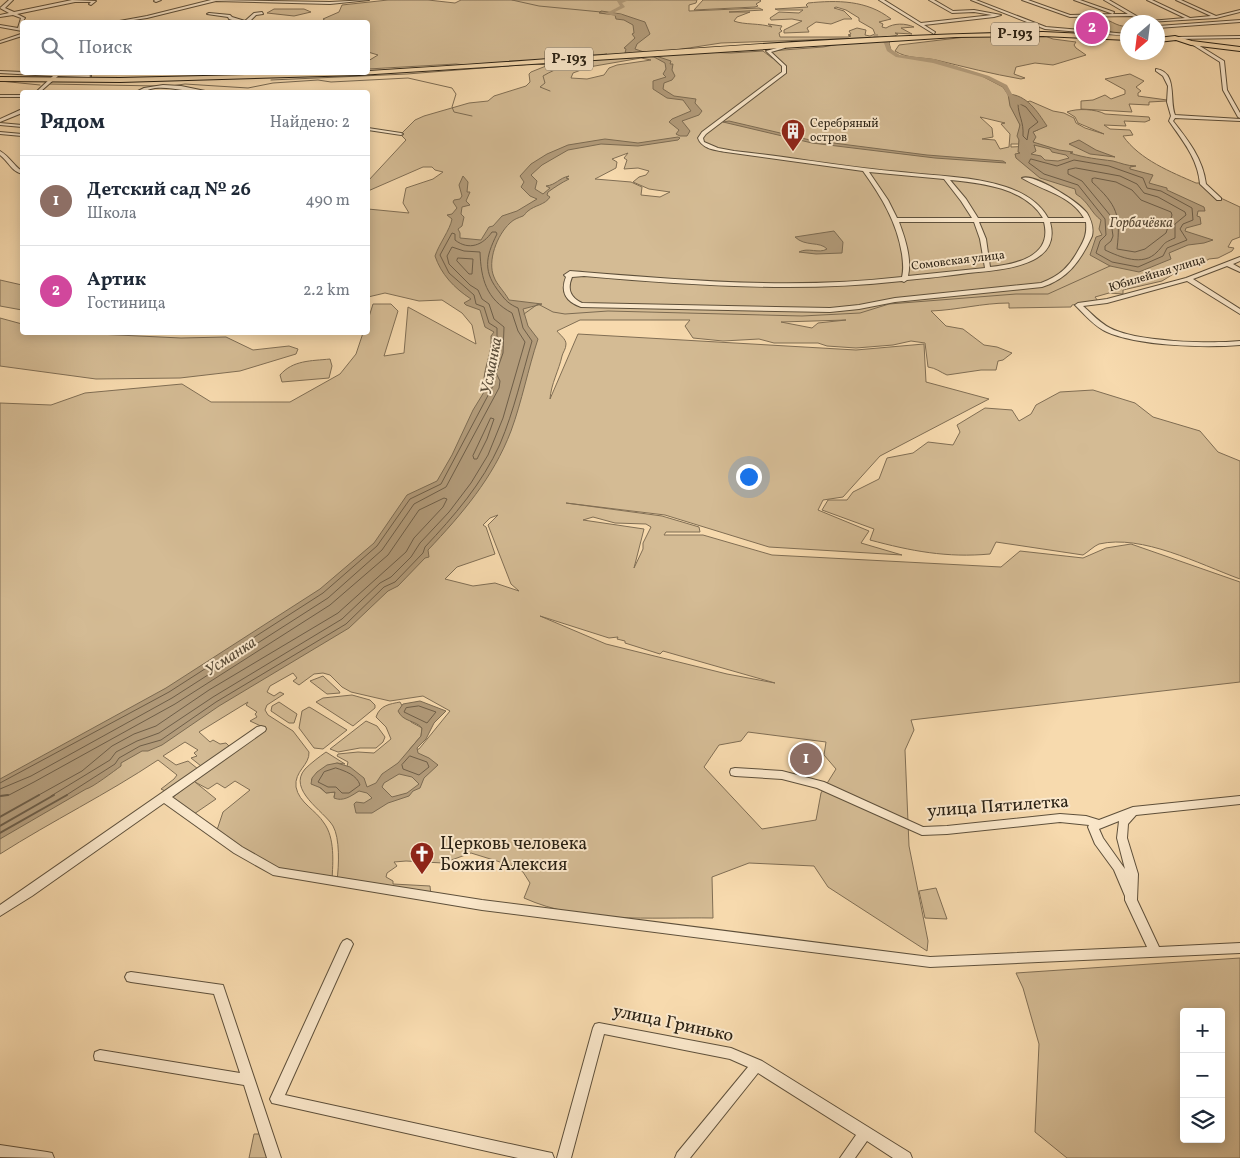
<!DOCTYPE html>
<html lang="ru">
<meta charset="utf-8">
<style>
body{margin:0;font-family:Vollkorn,serif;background:#f6f6f7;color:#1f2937}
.controls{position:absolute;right:15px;bottom:15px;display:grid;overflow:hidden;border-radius:5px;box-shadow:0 2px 12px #0003}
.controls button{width:45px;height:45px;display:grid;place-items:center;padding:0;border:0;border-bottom:1px solid #e0e1e3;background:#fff;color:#1f2937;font:25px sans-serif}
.compass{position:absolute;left:1120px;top:15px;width:45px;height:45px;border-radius:50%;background:#fff;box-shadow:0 2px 12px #0003;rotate:208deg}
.you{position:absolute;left:748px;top:476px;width:18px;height:18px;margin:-12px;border:4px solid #fff;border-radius:50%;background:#1a73e8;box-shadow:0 0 0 8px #1a73e833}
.badge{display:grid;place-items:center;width:32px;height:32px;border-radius:50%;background:#8f2418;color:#fff;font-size:16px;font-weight:700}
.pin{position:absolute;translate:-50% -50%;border:2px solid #fff;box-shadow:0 1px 5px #0006}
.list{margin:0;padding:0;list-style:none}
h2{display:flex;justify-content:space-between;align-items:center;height:65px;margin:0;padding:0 20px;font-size:21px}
h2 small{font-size:16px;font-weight:400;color:#747a83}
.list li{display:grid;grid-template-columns:32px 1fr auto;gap:15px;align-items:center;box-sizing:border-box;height:90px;padding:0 20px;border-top:1px solid #e0e1e3}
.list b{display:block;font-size:19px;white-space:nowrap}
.list p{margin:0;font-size:16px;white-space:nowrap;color:#747a83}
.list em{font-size:16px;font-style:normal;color:#747a83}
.icon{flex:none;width:28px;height:28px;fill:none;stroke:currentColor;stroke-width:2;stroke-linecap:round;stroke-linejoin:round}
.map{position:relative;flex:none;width:1240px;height:1158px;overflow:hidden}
.search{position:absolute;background:#fff;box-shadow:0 2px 12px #0003;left:20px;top:20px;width:350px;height:55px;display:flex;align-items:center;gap:12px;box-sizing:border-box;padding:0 18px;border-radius:5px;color:#747a83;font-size:19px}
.panel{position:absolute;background:#fff;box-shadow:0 2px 12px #0003;left:20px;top:90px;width:350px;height:245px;border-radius:5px}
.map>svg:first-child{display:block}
</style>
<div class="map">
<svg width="1240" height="1158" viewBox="0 0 1240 1158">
<rect width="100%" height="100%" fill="#f7daae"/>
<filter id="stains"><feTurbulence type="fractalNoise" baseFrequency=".004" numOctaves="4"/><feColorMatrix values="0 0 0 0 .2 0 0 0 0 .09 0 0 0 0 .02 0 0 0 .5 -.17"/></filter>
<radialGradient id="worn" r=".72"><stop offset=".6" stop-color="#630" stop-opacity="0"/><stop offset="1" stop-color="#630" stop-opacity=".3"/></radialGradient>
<g fill="#d4bb94" stroke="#806e54" fill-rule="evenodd">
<path d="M388,0H428L455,3L461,0H697L696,3L689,5V11L759,8L763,10L729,12H750L737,17L734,21C744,25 760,23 772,27L768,24L782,26L780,29L782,31L779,33L780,37H848L851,36L848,35L851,34L849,31L857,28L866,30L865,35L870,36L875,34L873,29L859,21V18L846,10L836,7L834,8L844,11L852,19H844L831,24L816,22L807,28L809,32L784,33V30L802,21L792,19L771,20L770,18L779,12L799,13L803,10H778L775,9L808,7L806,5L808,3C837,0 867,0 891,19L879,22L883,24L882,27L886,28C894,23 905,23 914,27L901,28L912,34L895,33L898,34L895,36L875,38L891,40L889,43L891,50L898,56L927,60L957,67L980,75L1003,87L1009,96L1020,125L1019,144H1011V147L1034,146L1032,132L1038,130L1027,102L1030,101L1053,111L1064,113L1074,118L1076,123L1085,128L1104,134L1078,123L1075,117L1067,112C1077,108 1096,109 1105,114L1149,117L1150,120L1145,122L1124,121L1126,126L1104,125L1110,129L1130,130L1133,135L1123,136C1140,160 1171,172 1196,183H1201L1210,193L1240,207V237L1232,240L1228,247L1234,248L1232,251L1218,258L1209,259L1201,264L1185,267L1162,281L1123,290V294L1109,293L1095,297L1098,301L1072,305L1071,307L1009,308V303C982,303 958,310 931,311L946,326L963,329L984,345L997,347L1012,353L1003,360L998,361L996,370H981L947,375C940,372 936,368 928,367L925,343L911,341L893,345L856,348L827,346L818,343H774L759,339L723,341L693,338L685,326L690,320H580L557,331C560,335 566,339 566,344C566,349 563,352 562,356C559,370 551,384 550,399L578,334L856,350L924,344L926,382L989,399L880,456L843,497L823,500L818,510L869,531L861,543L902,555L769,547L665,515L566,503L662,516L699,527L700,532H666L664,535H703L772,555L1001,567L1020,551L1083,558L1106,548L1131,544L1240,582V682L911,720L914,730L905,750L909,846L928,941L927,951L828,887L814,866L749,863L712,877L713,918C650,917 582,924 524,898L530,883L523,872L513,866L471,853L443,863L406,861L394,862L397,866L387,873L386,877L393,881V884L430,886L431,896L337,880C339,866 340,838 333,826C324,811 287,790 305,769C311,763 319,757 326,752L345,764L337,763L315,776L311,780L326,793L335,792L334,797L340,799L348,762L337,756L338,754L358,752L374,753L391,739L386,727L376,717C380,705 390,704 400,702L411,722L422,728L421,736L409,750L419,749L450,711L423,696L390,701L351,692L342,687L330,675L323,673L314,674L299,685L293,681L297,678L293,673L270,686L267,692L274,696L280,692L284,694L267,705L265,710L268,715L293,731L309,752C310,765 294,771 296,787C299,803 316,810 324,823C335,838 333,862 332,880L282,870L253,856L217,830L223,812L250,790L235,781L225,788L217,783L208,789L195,782L216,799L194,814L172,798L263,727L250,721L257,717L255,714L257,712L246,705L248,702L199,732L210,742L213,740L220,744L226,743L231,748L201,766L191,758L197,756L194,753L198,750L185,742L163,756L176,765L188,761L198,769L167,792L161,789L174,779L177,775L158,760C107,794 52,821 0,854V403L51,405L85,393L182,384L211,402H290L340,374L356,354L363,333L368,332V320L373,304H391L398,311L384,356L404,353L408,307L476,344L472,325L462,313L442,300L419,301L385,293L368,297V209L409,213L403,203L406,188L433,179L443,172L435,170L432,167H423L368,191V181L406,140L402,136V133L415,120L424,116L469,103L488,101L494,96L526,86L530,82L529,74L531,72L556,62L607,54L594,55L591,53L592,51L570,58L464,65L456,64L368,69V61L378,55L368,52V22H327L323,19L339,12L342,5ZM862,38L867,39L823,47L770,51L776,57L772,58L763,51L731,53L669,51L721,43ZM641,58L651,60L617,65L609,68L604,75L587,79L571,78L573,73L589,67ZM980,117L1005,123L1001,124L1010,134L1009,147L1000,149L995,140L982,139L993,137L992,128ZM628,153L624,158L627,160L624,169L638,168L649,171L646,175L639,177L633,182L649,189L670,192L660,197L641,195L642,187L631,182L595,179L616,168L617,162L612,159ZM846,320L818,323L812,328L781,322ZM498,515L488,525L511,584L519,591L495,583L473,586L445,579L457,567L495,554L486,527L483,525L490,518ZM593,517L615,523L646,524L651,527L643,543V549L634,568L644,529L583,520ZM540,616L609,638L618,637L617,639L625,641V643L660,654L663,651L775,683L727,674L606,644ZM748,732L826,742L824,755L836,769L821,793L816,820L762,829L704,767L719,745L741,741Z"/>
<polygon points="703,0 760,0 761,1 756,4 758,6 755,7 694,10"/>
<polygon points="274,9 304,9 311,12 294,16 267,13"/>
<path d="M1097,18C1108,17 1117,28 1127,26V35L1111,32Z"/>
<path d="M974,36H1045L1053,39L1076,42L1074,45L1076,48L1086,55L1053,65L1035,63L1016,67L1014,74L1025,78L1021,79C992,74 965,67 936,60C922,57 907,59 895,51L899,45Z"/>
<polygon points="1130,74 1144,81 1136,87 1141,91 1138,93 1138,96 1167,100 1167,101 1149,102 1149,105 1129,104 1132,112 1081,109 1081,101 1093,100 1105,95 1111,99 1125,94 1125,90 1105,79"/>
<polygon points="0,280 22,285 22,310 0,306"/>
<polygon points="0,318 22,324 22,332 76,333 181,338 226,337 253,350 289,346 298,349 296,354 240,371 180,378 96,379 0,366"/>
<path d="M330,359L332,366L329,378L282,382L280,375C293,360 311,361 330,359Z"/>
<path d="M1093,390L1135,403L1153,417L1200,431L1218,452L1240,461V579C1199,564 1142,534 1099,544C1094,546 1088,552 1083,555L996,542L990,554C947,558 911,551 870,540L874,529L822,510L828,500H847L853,492L879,479L887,458L913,453L928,442L953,445L960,432L957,425L985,408L1012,410L1019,421L1031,414L1036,405L1060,392Z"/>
<polygon points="323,676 339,691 340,693 327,694 310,681"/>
<polygon points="352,695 370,700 375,705 375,708 353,726 316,702 323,698"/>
<polygon points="279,702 297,714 294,723 289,723 271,711 272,706"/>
<polygon points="309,707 311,708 347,730 323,749 314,748 299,728 302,711"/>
<polygon points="366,721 377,726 385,737 383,742 376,748 360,748 338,752 330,749"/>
<polygon points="936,888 947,919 925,918 919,891"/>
<path d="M1240,958V1158H1067L1035,1132L1039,1044L1023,988L1016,973ZM1184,1012H1221V1139H1184Z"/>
<polygon points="254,1134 263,1134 268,1158 249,1158"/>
</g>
<g fill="#b29b7a" stroke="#7c6b52" fill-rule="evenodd">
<polygon points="601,11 621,14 645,22 650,34 637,44 635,49 671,61 670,64 673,64 672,70 675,76 672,80 664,83 663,89 674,96 696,99 695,103 702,111 699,115 682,121 690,131 687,136 680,136 676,134 679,130 669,122 672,119 691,111 683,100 667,98 653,89 653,81 666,77 663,74 666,69 665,63 654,57 625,53 626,49 624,48 635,38 632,34 634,33 633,25 624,20 616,19 615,15 599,13"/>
<path d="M1008,94C1027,95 1037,111 1047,126L1033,132L1036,137L1033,142L1059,150L1073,152L1070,153C1085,158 1098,159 1113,161C1121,163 1127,166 1136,166L1130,167V169L1153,175L1149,183L1167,188V190L1204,207L1205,211H1198L1197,216L1200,217L1201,224L1186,228L1185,231L1213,240L1204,243L1188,245L1169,253L1171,259L1139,272L1110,266L1090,255L1096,237L1102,235L1099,229L1101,220C1091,213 1089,202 1076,194L1075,189L1040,178L1016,158L1015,154L1020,153L1018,152L1019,140L1017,136L1020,125L1010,106ZM1034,145L1050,149L1052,152L1066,155L1069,158L1058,161L1045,160L1041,156L1031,154L1036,151Z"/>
<polygon points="729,121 810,140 927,155 1003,161 1006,163 935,158 812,143 723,122"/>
<path d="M678,137L680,138L678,140L638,146L601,144L568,150L542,165L531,175L537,181L535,189L543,194L550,188L546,186C556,185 559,178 569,176L566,178L569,179C561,183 555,187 548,192L547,195L550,197C545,205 535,205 528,211C526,212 525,215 523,216C518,218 514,219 510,223C497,235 487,261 494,277C497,285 504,291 509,300L542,304L523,309L528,326L538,339C528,369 522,401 511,431C493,478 462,514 428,550L429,557L425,558L398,586L388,591L349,628L219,706L162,745L148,751H142L121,763V766C114,771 92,788 86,789L0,839V779L166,688L320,589L374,543L407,495L437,481L452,455L473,410L489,384L484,378C486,361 492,354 491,336L494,332L485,327L480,310L466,305L464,303L471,299C454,288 441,274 435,256C439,244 450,230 452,219L447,215L452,214L457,208L453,202L454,200L460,199L462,196L459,185L463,176L468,182L467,192H470L466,201L470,205L462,207L461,214L464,217L462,226L458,229L460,233V238L481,240L489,227L493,226L502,216L517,211L537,199L530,196L521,187L524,182L520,176L531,164L547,154L568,145L605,139L638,143Z"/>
<polygon points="1079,140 1096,150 1115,157 1090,154 1069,144"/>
<path d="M834,231L843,242L842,253L816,254L799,252C808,247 819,254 827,249C820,241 805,247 795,237Z"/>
<path d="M420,701L446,711L434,723L426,739L417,748L418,753L429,758L438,765L424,778L420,788L413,791L409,796L388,803L372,813H356L354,804L356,802L364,803L372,798L367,793L359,791C351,796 343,802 334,798L335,792L326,793L321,788L311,784L312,778L317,772L327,765L337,763L350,767L364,778L367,787L376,783L382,774L398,763L421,736L422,728C415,720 403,722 398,711L403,704ZM399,774L412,777L419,784L407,793L392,797L382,787L384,783Z"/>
</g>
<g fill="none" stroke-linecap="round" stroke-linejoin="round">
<g stroke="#6e5e48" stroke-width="1">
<path d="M1018,103L1026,107L1038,122L1029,129L1027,140L1023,136C1024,121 1018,116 1018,103Z"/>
<polygon points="1031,159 1057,166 1074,160 1109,166 1143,178 1147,188 1161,191 1192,208 1193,220 1183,224 1180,229 1187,240 1167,248 1163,256 1138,267 1112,262 1096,253 1100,241 1106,235 1105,219 1078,185 1044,174 1029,163"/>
<path d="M1076,168L1120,176L1137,184L1144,193L1158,197L1185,212L1186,215L1175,224V238C1161,244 1166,243 1157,252C1143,267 1120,257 1105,250V246L1111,241L1113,236L1110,215L1082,181L1068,174V170Z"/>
<path d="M1095,178L1116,182L1132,190L1141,200L1171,212L1172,215L1166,233L1145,249L1135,252L1117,249C1121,215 1117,205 1092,182V179Z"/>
<polygon points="458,258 473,259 472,274 469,274 457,261"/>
<polygon points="491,418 494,419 487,439 477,459 474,459 473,456"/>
<polygon points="419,706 436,712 427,723 404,712 406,708"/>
<polygon points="410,756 427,762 429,767 419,775 403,769 402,765"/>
<path d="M336,768C345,771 357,775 360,785L349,793H342L336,787H328L318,782L324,772Z"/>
<path d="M0,783L169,692L323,593L377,546L410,499L441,484L493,386V381L489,375L497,352V328L489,323L484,307L476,304L474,295L449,273L440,255L452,233L455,234V240C469,251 483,245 492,232H496L497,234C485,258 483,272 500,293C506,301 509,304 518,308L523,328L532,341C522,375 514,411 500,444C482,484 454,516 425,547L423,553L395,582L384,587L346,624L216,702L161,740L140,746L119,758L115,764L65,796"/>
<path d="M0,789L31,776L172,698L328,598L382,550L414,504L446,487L499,388L500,381L496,373L503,353L504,327L494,319L489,304L482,299L478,290L470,285L449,264L447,256L452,247L464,251L480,252C481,279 486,299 512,313L518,331L525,342L503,418L488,455L471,483L449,512L420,543L411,557L391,577L380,583L342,619L213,697L159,733L137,741L116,752L110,760L51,796"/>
<polyline points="0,796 9,795 34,782 175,704 330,605 388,555 419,510 444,498 447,499 443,507 414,538 406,552 338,613 209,690 156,726 134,734 112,746 82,771 37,796"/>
</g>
<g stroke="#6e5e48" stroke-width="2">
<polyline points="0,796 8,795"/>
<polyline points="0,817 39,795"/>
<polyline points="0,826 54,795"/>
<polyline points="0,833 67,795"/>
</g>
<g stroke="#7c6b52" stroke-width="1">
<polyline points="512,0 539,6 601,12"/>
<polyline points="271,80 407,74 533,64 551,65"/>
<polyline points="0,81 40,85"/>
<polyline points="49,84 157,86"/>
<polyline points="171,86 185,84 248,88 273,83 318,80 331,82 408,78 452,88 456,94 452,107 454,112 472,116"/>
<path d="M550,91L540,87L545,83L543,76C573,58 610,59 644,57"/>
<polyline points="524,314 538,304 553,312 565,314 608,311 802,316 860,313 889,304 1016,294 1048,294 1110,266"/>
</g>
<g fill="#b29b7a" fill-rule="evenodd">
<polygon points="629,0 622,3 625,7 613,13 623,15 623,17 605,14 620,6 617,1"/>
<polygon points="874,34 878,34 878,36 888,41 891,49 900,55 934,59 989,76 1007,85 1012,94 1023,104 1018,105 1008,96 1003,87 985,78 933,63 896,57 887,51 884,43 873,38"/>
</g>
<defs>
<g id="minor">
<polygon points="9,0 13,0 5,8 14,12 72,0 96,1 91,5 89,4 91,2 75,2 17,14 25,18 22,22 22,31 0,27 0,25 18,28 21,18 13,15 0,17 0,15 9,13 0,8"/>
<polygon points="155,0 161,0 156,2 154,1"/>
<polygon points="211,0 330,2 369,0 330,4 216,1 147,18 120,22 114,22 147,16"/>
<polygon points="879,0 884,0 921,23 992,15 974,12 952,13 929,0 934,0 953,11 974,10 1001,15 994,17 924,25 935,32 934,34"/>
<polygon points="971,0 976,0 1046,27 1128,34 1128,36 1045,29"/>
<polygon points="1022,0 1028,0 1070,15 1113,14 1074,0 1080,0 1114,12 1113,14 1128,14 1104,0 1109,0 1147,22 1143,22 1132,16 1070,17"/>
<polygon points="1147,0 1152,0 1190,18 1211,16 1176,0 1181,0 1216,16 1240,10 1240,12 1216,18 1148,22 1150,21 1185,18"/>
<polygon points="262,12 263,14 256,15 250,21 262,21 264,22 238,22 229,19 228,17 207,14 209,13 230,15 232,17 245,21 254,13"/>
<polygon points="1240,20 1240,22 1158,28 1158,26"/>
<polygon points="21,34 22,34 22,36 0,43 0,41"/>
<polygon points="1240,36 1240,38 1175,39 1173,38 1175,37"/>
<polygon points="1193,43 1195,43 1224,61 1227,90 1240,113 1240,118 1238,117 1223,90 1220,62 1193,45"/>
<path d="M784,46L785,48L771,52L786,66V73L706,134L703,138L704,142L718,148L734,151C790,157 845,167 901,172C936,176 972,176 1006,187C1024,193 1039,202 1048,218H1084C1071,195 1043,191 1022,178C1034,173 1079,202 1087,213C1091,220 1094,227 1092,236C1081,260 1068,279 1042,287L895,302L859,309L830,312L581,307C566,302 560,292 566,277L564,275L570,271C681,280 791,290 902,277C904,269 903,262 902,254C897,222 881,196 863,171L726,152C715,150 702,149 698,138L702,132L782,72V66L766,51ZM869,172L944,179L961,201L972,218H897L888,200ZM950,180C982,183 1025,188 1043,218H978L966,199ZM899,222H974L980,239L985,268L908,276C912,259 905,238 899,222ZM979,222H1044C1053,257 1016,264 990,267L986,239ZM1050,222H1086C1087,233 1085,239 1079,249C1070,266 1060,276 1041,283L895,298L859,305L830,308L582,303C570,297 567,289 572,277L584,276C690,285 796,293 902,281L904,282L907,280C927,278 948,276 968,273C997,270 1063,268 1050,222Z"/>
<path d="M1156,69C1178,72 1169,100 1175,115L1240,119V121L1175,118L1173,121C1188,140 1203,159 1206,184L1221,198V200H1217L1200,184C1198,159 1183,141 1169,121L1171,116L1167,102L1168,86L1163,76L1156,71Z"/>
<polygon points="0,71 89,75 91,76 89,77 58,76 40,92 36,92 53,76 0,73"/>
<polygon points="250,72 257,72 245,77 243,76"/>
<polygon points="305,72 302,74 300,73 300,72"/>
<path d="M163,85L181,86L210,92C192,94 173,86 155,88C148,89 142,93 136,92L144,88Z"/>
<rect x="0" y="95" width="22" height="2"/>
<polygon points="20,110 22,110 22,113 0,122 0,119"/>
<polygon points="0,123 22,125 22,127 0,125"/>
<polygon points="368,128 401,133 403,134 401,135 368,130"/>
<polygon points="0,132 22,134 22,136 0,134"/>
<path d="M0,151C10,157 13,165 22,171V174C11,171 9,162 0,155Z"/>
<path d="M1240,257V261L1233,264L1240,268V272L1227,266L1193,279L1240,309V314L1187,281L1107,303L1083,306C1092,314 1100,323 1110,328C1136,342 1210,344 1240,341V345C1206,348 1138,346 1107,332C1095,327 1084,314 1075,305L1078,303L1107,299L1186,278Z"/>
<path d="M261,726L265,727L266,729L265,731L172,797L242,847L279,868L482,900L930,957L1147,947L1125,900V896L1114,870L1095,844L1088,827L1089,825L1060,822L947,834L922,835L817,788L782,779L735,776L731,775L730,772L731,769L735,768L782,771L824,782L923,827L947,826L1060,814L1086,816L1099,820L1133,807L1240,796V804L1136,815L1128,824L1127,838L1138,874L1137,900L1159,947L1240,943V953L930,967L482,910L273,875L234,853L164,803L32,896L0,916V905L257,727ZM1119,821L1117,838L1125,869L1103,838L1099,829Z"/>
<polygon points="347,939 351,941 353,944 285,1095 547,1152 552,1153 554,1158 518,1158 272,1103 270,1099 341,944 343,941"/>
<polygon points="131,972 223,985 281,1158 267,1158 244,1085 95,1060 94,1056 95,1052 100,1050 240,1073 214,994 131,982 127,981 125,977 127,973"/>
<polygon points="599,1023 731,1048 762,1061 910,1153 912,1158 893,1158 867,1141 855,1158 840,1158 856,1135 758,1073 690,1158 675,1158 677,1153 748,1067 730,1059 604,1034 571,1158 557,1158 593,1028 595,1024"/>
<polygon points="0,1145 47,1152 52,1153 54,1158 0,1157"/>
</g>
<g id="highway">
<path d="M1043,32L1128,36V40L1043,36L956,37L359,75L120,82L0,81V77L120,78L368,72V71C593,58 818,35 1043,32Z"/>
<polygon points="1175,36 1192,41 1240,47 1240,51 1191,45 1176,40 1158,42 1158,38"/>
</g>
</defs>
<use href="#minor" stroke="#5e503b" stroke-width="2"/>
<use href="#highway" stroke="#2b2215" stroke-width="2"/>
<use href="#minor" fill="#fae7ca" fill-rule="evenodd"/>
<use href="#highway" fill="#f7daae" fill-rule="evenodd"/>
</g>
<defs>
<symbol id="building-pin" viewBox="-11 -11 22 30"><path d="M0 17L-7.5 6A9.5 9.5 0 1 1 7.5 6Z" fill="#8f2418" stroke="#fae7ca"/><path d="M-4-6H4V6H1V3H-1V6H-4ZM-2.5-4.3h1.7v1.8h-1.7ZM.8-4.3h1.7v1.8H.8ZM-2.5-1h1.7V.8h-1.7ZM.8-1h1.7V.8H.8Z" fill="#fff"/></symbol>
<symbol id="church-pin" viewBox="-11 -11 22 30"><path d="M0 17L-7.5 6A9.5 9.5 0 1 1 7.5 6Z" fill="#8f2418" stroke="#fae7ca"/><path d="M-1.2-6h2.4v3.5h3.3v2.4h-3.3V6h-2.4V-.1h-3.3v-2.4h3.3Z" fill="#fff"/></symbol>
</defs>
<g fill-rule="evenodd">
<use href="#building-pin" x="779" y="117" width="28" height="38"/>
<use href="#church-pin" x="408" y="840" width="28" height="38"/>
</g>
<g text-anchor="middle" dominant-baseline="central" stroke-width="4" stroke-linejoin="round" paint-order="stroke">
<g font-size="12" fill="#2b2215" stroke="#fae7ca" text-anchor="start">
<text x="810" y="124">Серебряный<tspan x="810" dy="14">остров</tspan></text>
</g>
<g font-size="12" fill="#2b2215" stroke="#fae7ca">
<text transform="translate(958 261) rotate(-7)">Сомовская улица</text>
<text transform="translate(1157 274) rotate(-17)">Юбилейная улица</text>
</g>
<g fill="#fae7ca" stroke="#695d4b" stroke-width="1">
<rect x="991" y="22.5" width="48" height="23" rx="4"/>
<rect x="545" y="47.5" width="48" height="23" rx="4"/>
</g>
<g font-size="14" font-weight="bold" fill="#2b2215">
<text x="1015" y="34">Р-193</text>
<text x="569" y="59">Р-193</text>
</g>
<g font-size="14" font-style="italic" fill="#5a4c38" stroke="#fae7ca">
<text x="1141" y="223">Горбачёвка</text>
</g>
<g font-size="16" font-style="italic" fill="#5a4c38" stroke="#fae7ca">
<text transform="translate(492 366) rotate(-79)">Усманка</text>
<text transform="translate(231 657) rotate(-33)">Усманка</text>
</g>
<g font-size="18" fill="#2b2215" stroke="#fae7ca">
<text transform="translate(998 807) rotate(-4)">улица Пятилетка</text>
<text transform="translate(673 1024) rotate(12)">улица Гринько</text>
</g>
<g font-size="18" fill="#2b2215" stroke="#fae7ca" text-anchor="start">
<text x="440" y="844">Церковь человека<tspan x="440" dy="21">Божия Алексия</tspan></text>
</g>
</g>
<rect width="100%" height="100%" filter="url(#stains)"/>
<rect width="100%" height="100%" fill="url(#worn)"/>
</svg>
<div class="controls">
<button>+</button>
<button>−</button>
<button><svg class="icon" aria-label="layers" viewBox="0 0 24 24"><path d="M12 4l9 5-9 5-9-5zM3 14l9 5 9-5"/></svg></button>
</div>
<svg class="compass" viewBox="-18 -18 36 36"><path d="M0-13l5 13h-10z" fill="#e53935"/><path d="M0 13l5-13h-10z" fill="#747a83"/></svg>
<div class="you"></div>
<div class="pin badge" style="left:806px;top:759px;background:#8d6e63">1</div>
<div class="pin badge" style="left:1092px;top:28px;background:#d1479c">2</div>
<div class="search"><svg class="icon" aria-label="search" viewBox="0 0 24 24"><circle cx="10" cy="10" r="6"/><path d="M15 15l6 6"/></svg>Поиск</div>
<section class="panel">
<h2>Рядом<small>Найдено: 2</small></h2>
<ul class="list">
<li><span class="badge" style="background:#8d6e63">1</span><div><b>Детский сад № 26</b><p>Школа</p></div><em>490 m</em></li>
<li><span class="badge" style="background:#d1479c">2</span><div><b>Артик</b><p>Гостиница</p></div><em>2.2 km</em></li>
</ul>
</section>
</div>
